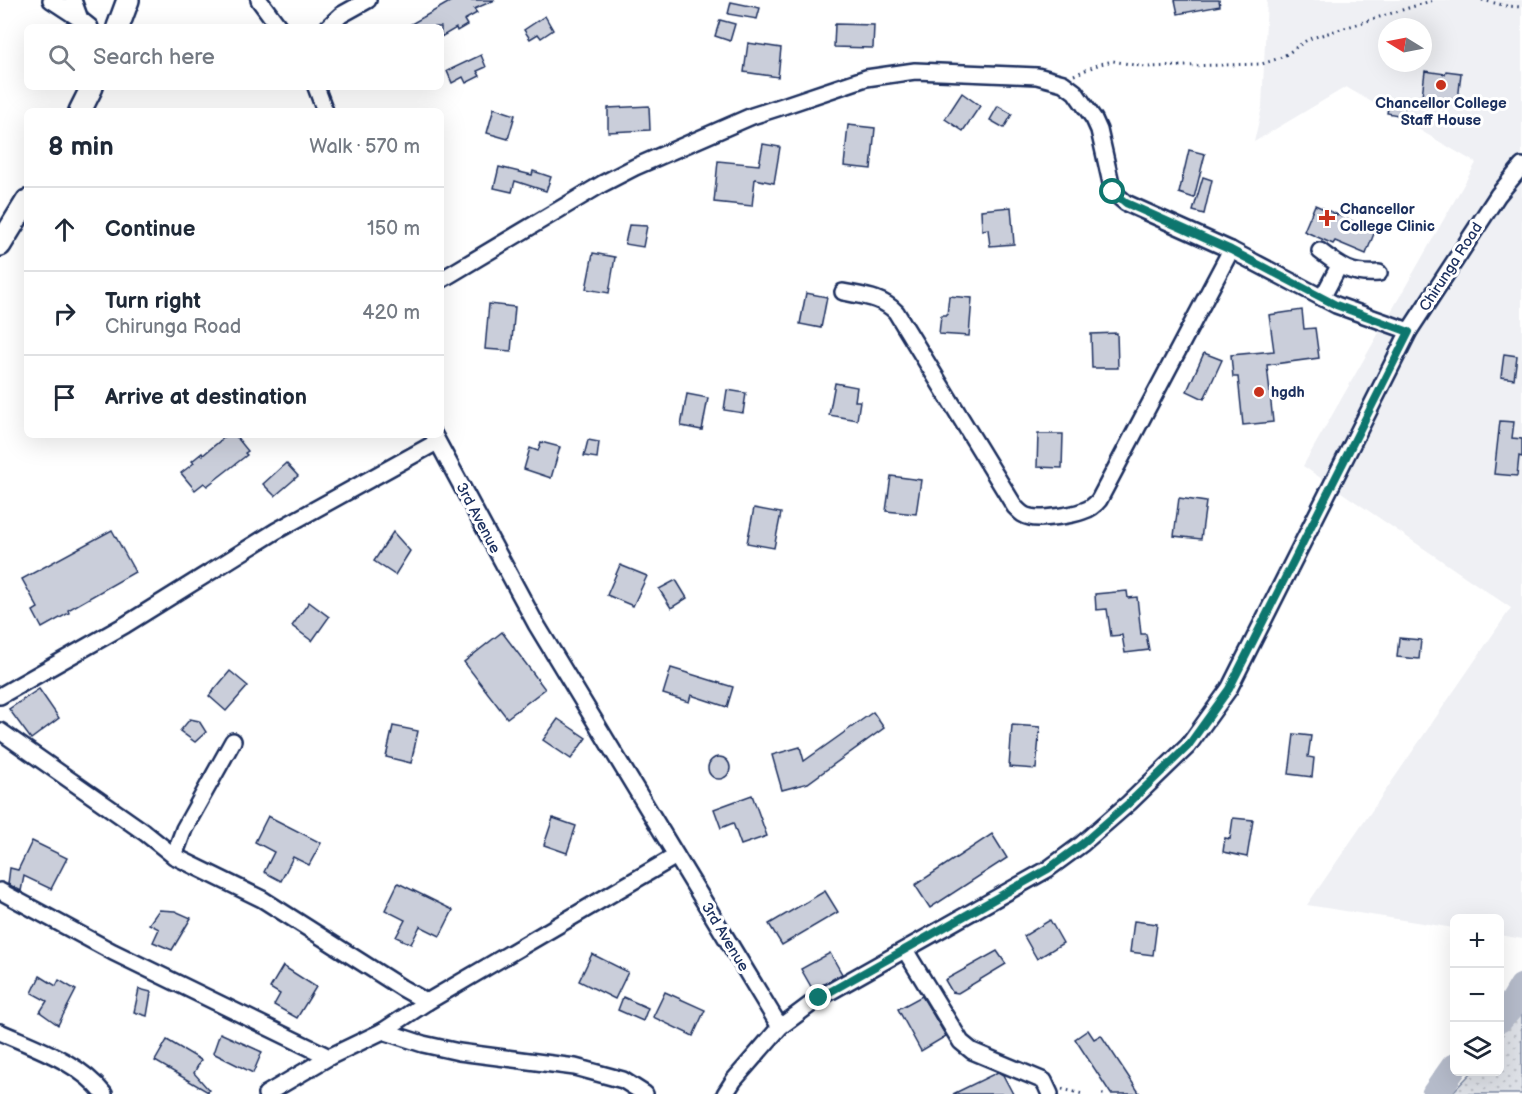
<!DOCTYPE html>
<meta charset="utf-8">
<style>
body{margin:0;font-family:"Balsamiq Sans",sans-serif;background:#f6f6f7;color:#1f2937}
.controls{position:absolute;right:18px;bottom:18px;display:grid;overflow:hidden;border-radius:9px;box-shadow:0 6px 24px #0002}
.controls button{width:54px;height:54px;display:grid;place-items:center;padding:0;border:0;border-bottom:2px solid #e0e1e3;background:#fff;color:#1f2937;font:30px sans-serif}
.compass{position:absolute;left:1378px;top:18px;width:54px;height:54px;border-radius:50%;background:#fff;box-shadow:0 6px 24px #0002;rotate:280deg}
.stop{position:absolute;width:18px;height:18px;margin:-14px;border:4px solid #0f766e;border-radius:50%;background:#fff}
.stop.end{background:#0f766e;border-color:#fff;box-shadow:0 2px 6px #0008}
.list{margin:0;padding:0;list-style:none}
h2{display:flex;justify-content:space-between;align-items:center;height:78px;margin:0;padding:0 24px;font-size:26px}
h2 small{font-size:20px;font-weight:400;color:#747a83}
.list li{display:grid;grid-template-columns:39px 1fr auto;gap:18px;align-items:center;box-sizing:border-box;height:84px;padding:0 24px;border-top:2px solid #e0e1e3}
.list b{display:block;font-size:22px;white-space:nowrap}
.list p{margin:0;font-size:20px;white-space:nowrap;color:#747a83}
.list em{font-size:20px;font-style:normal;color:#747a83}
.icon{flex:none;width:33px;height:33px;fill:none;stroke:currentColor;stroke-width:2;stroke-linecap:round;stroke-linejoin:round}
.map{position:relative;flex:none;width:1522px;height:1094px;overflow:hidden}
.search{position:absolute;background:#fff;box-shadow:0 6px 24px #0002;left:24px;top:24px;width:420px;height:66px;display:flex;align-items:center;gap:15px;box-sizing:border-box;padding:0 21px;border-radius:9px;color:#747a83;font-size:22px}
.panel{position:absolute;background:#fff;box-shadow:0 6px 24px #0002;left:24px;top:108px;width:420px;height:330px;border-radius:9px}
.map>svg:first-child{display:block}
</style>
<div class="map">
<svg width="1522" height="1094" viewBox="0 0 1522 1094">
<defs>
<pattern id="green-dots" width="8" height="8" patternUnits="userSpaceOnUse" patternTransform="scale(1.5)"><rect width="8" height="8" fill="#dee1e7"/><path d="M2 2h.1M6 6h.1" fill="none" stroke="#bec1c9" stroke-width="1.8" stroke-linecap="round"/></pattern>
</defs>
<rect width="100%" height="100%" fill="#fff"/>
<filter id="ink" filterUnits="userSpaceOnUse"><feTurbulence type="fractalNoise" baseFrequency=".0167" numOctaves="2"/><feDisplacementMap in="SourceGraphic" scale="12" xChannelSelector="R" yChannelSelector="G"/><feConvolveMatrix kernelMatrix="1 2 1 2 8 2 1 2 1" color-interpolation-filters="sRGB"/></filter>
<g filter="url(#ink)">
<path fill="#eff0f4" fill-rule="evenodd" d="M1267,0H1522V939L1500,935V918H1454V928L1307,905L1511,608L1303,466L1476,163L1346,87L1254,142L1262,107ZM1387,27H1423V63H1387Z"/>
<polygon fill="url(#green-dots)" stroke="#7c88a2" stroke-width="1.5" points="1522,991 1522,1094 1451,1094 1472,1072 1500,1072 1500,1034"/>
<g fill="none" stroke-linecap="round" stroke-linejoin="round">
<g stroke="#b5bbca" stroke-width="27">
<polyline points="1500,1019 1509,1009 1522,987"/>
<polyline points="1435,1094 1454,1067"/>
</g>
</g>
<g fill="#caceda" stroke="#1b2f5e" stroke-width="1.5">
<polygon points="453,0 495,0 474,9 477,13 464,20 467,25 457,31 456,28 441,37 441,27 406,27"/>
<polygon points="1175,0 1219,0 1220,6 1178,14"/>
<polygon points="731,2 760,8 757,19 728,14"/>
<polygon points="545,16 553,30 541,38 538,34 530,39 524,30"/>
<polygon points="720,20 735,24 730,41 715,36"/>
<polygon points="835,24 874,25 873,48 834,47"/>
<polygon points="748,43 781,48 778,77 744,72"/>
<polygon points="481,55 486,67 477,71 480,76 466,83 463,77 452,83 447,71"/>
<polygon points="1425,71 1445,74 1446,71 1461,73 1458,101 1422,96"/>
<polygon points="962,93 980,106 963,131 945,119"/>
<polygon points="1390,99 1406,103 1403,116 1387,113"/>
<polygon points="649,106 650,130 608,132 608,108"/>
<polygon points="998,106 1012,114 1004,128 990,120"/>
<polygon points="494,108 515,115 508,139 487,133"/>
<polygon points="848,125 875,128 871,169 844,166"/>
<polygon points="763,144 780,147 774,183 755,179 752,206 714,202 718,161 759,165"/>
<polygon points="1189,150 1205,154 1194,198 1179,193"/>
<polygon points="499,167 532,175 533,171 551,177 546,191 515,181 512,192 494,188"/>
<polygon points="1203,177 1212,180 1204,214 1193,211"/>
<polygon points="1315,205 1375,231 1366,254 1335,241 1333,244 1304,231"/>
<polygon points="1011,207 1014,244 990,246 988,229 982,230 981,210"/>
<polygon points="629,225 647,226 643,247 625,244"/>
<polygon points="593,253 615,257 609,293 586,289"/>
<polygon points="806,293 827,297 821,328 800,324"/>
<polygon points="949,296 972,298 969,336 939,334 941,315 947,315"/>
<polygon points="489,304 515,307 511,351 485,349"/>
<polygon points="1302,310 1304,329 1315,328 1319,358 1267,365 1273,422 1243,425 1238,377 1233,377 1231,355 1274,351 1269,315"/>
<polygon points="1117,333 1118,368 1092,368 1091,334"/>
<polygon points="1204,353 1222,360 1204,399 1187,391"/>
<polygon points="1504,354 1517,356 1514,379 1501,377"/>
<polygon points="835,383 857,387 855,401 860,401 857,420 829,415"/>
<polygon points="727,390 746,393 743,413 724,410"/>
<polygon points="687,394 708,398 702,430 681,426"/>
<polygon points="1500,421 1514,422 1512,438 1522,439 1522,457 1519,456 1517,476 1494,474"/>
<polygon points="1038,434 1063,434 1062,468 1037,467"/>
<polygon points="227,435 235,435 248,451 245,453 247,455 207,486 204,483 195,490 181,473 194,463 192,461 202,453 203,455"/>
<polygon points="588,440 599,442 597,458 584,456"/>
<polygon points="541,442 560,447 551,478 524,469 530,448 538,451"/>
<polygon points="286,463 298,476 275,496 263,484"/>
<polygon points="891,476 921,480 916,514 886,511"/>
<polygon points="1179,498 1206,502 1201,539 1174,536"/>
<polygon points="754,508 781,513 774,548 747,543"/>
<polygon points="112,530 135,572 68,610 69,613 42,628 33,611 38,608 22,579"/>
<polygon points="393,532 410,551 395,575 374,561"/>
<polygon points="620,565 647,576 633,606 607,595"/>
<polygon points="676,580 687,598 671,608 659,589"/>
<polygon points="1127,591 1128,598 1137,597 1141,634 1146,634 1149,650 1125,653 1122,635 1111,636 1107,609 1096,610 1095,594"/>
<polygon points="309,602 329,617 312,641 292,626"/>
<polygon points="502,632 545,689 507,718 464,662"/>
<polygon points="1399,638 1421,640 1419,659 1397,657"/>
<polygon points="671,668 733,687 727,707 691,695 689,702 663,694"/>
<polygon points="230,671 248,686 226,711 209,696"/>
<polygon points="39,689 59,718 31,739 9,709"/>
<polygon points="873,712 884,728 808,783 782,790 772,755 800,747 804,761"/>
<polygon points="190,719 199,721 206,732 195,742 180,731"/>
<polygon points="558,719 586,738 571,759 543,740"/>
<polygon points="1012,725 1040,727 1036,769 1009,767"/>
<polygon points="393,726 418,731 411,763 386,757"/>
<polygon points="1294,734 1311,736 1308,757 1314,758 1312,777 1289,774"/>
<circle cx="719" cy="768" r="11"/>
<polygon points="752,795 767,836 741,845 733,823 721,828 714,809"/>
<polygon points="268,816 321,843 309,865 293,857 281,881 264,872 274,852 255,842"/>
<polygon points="553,818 576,826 567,853 544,845"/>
<polygon points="1233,818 1253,820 1247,857 1223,852 1225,838 1230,839"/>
<polygon points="992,834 1007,858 930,908 915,885"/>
<polygon points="32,841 67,858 51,889 24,876 21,891 8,884 10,868 18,870"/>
<polygon points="398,883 453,910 440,936 420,926 411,944 396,937 405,920 385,910"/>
<polygon points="825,891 838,912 782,945 769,924"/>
<polygon points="159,910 175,911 191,918 172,950 153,942 159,929 149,924"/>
<polygon points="1050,920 1063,943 1037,959 1024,936"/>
<polygon points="1134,921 1157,924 1153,955 1130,952"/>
<polygon points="997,951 1006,964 958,993 952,992 945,980"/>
<polygon points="830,953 842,974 813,990 801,969"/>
<polygon points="592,954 628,972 615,999 579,981"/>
<polygon points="283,966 316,987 297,1018 274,1005 280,994 270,988"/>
<polygon points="40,976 56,986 59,980 76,990 58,1025 40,1012 47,1001 32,993"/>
<polygon points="139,989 151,992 147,1016 134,1012"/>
<polygon points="665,992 705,1010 693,1036 653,1017"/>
<polygon points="922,996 946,1036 921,1051 898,1009"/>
<polygon points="623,997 648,1008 643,1021 618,1010"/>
<polygon points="1088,1030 1094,1039 1101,1035 1140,1094 1111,1094 1075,1039"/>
<polygon points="220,1033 262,1052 253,1073 213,1053"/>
<polygon points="167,1040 201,1060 194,1073 209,1090 208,1092 155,1061"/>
<polygon points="998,1072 1003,1075 1013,1094 953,1094"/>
</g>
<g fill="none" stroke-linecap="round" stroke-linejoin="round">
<defs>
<g id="minor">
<polyline points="51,0 80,19"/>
<polyline points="73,0 80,19 90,27"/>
<polyline points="259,0 279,27"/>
<polyline points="328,27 341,15 368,0"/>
<polyline points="316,87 325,111"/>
<path d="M1320,251C1342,268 1351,275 1379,273"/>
<polyline points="441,280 602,184 635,167 752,116 777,108 866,78 915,71 1037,76 1063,83 1075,92 1094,119 1099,130 1113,192 1126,203 1231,250 1336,305 1409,331"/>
<path d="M843,292C862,296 882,297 896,312L1015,507C1020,512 1023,516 1030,517C1041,520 1073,515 1083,511C1090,509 1095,505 1099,500L1231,250"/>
<polyline points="1322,298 1339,266"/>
<polyline points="434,435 536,624 780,1027"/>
<polyline points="0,696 125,625 276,531 437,442"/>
<polyline points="0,731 144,832 174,856 262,899 402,988 427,1002"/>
<polyline points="174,856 184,829 233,741"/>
<polyline points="0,891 113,952 329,1057"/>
<polyline points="905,950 961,1042 972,1051 1044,1081 1050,1094"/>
<polyline points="383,1031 423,1044 459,1052 575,1067 623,1080 645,1094"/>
<path d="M0,1032C36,1048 79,1062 104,1094"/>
<polyline points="266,1094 329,1057 383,1031 427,1002 676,856"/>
<polyline points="725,1094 734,1080 780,1027 819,998 1048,869 1082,844 1129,803 1188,746 1229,689 1409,331 1498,195 1522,166"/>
</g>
<g id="highway">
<polyline points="118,27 128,0"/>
<polyline points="80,111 92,87"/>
<polyline points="0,245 27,201"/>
</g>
</defs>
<use href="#minor" stroke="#1b2f5e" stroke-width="20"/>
<use href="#highway" stroke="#1b2f5e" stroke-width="26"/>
<g stroke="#1b2f5e" stroke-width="3" stroke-dasharray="1.5 4.5" stroke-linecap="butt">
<polyline points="1482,0 1507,6 1522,7"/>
<path d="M1074,75L1100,64L1113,61L1145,67L1262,64C1270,61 1279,59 1287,54C1296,48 1302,42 1312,38L1434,0"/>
<polyline points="1062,1089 1083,1094"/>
<polyline points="1102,1094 1104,1094"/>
<polyline points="1170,1094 1170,1093"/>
</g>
<use href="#minor" stroke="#fff" stroke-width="15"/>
<use href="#highway" stroke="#fff" stroke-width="21"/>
</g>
</g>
<g fill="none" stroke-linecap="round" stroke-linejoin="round" filter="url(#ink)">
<polyline stroke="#0f766e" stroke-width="8" points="819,998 1048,869 1082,844 1129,803 1188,746 1229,689 1409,332 1336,305 1231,250 1126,203 1113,192"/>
</g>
<g fill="#c8321e" stroke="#fff" stroke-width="2">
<circle cx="1441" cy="85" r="6"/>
<path d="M1324 209h6v6h6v6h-6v6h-6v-6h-6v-6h6z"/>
<circle cx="1259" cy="392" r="6"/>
</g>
<g text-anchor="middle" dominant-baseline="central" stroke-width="6" stroke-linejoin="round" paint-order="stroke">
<g font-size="15" font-weight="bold" fill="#1b2f5e" stroke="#fff" text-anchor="start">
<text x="1441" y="103" text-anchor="middle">Chancellor College<tspan x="1441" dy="17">Staff House</tspan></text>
<text x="1340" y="209">Chancellor<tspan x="1340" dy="17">College Clinic</tspan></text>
<text x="1271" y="392">hgdh</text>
</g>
<g font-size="15" fill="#1b2f5e" stroke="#fff">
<text transform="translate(1451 267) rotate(-57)">Chirunga Road</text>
<text transform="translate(478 518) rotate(62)">3rd Avenue</text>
<text transform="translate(725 937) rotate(59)">3rd Avenue</text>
</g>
</g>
</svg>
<div class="controls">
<button>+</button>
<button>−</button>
<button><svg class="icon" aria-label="layers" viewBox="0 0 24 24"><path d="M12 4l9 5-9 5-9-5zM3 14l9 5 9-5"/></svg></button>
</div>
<svg class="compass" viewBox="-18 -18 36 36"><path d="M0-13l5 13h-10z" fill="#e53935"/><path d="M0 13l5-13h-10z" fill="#747a83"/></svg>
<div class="stop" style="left:1113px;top:192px"></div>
<div class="stop end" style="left:819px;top:998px"></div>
<div class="search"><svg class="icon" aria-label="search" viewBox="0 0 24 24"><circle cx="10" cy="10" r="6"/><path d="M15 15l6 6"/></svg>Search here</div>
<section class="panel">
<h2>8 min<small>Walk · 570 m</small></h2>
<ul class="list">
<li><svg class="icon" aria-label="ahead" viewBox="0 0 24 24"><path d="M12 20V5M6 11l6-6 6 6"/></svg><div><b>Continue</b></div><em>150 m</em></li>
<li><svg class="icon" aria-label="right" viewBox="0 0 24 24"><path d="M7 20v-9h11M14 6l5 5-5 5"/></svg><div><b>Turn right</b><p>Chirunga Road</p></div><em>420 m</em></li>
<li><svg class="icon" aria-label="arrive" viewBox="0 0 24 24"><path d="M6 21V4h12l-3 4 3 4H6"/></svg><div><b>Arrive at destination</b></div></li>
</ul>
</section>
</div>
